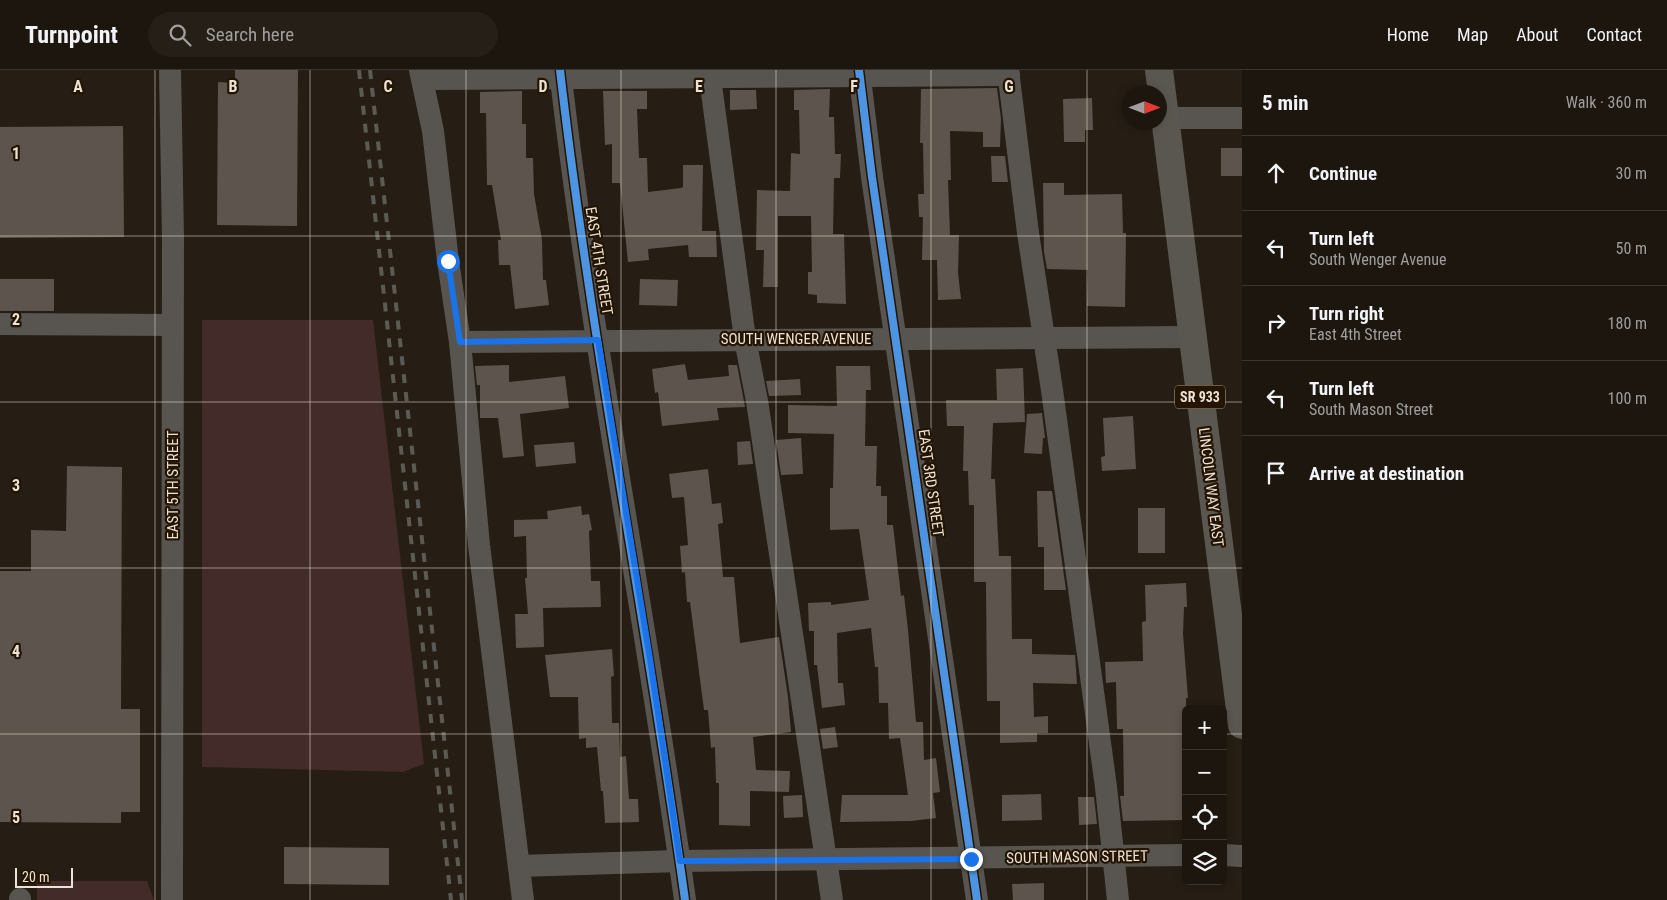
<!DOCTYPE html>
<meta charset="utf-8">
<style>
body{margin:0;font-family:"Roboto Condensed",sans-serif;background:#251f18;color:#f1f3f6}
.controls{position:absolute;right:15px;bottom:15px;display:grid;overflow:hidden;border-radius:8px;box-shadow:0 2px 8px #0003}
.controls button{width:45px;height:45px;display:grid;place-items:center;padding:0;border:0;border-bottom:1px solid #3a352f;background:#1c160f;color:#f1f3f6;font:25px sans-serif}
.compass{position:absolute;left:1122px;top:15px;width:45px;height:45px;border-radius:50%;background:#1c160f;box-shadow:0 2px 8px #0003;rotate:90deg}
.scale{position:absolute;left:15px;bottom:12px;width:58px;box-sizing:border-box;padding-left:5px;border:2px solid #ede2d6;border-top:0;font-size:14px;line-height:18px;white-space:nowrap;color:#ede2d6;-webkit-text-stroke:4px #241503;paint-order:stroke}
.stop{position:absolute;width:15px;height:15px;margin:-11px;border:4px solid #1a73e8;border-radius:50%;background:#fff}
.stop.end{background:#1a73e8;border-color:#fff;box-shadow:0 1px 5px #0008}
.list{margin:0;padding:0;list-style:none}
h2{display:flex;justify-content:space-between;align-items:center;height:65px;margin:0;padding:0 20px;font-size:21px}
h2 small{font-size:16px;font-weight:400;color:#a09f9e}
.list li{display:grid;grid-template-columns:32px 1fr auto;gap:15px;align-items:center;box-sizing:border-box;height:75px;padding:0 20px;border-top:1px solid #3a352f}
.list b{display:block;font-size:19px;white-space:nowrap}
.list p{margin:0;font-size:16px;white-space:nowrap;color:#a09f9e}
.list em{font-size:16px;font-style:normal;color:#a09f9e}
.icon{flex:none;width:28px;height:28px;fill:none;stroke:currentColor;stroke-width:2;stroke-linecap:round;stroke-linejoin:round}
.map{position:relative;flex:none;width:1242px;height:830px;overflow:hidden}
header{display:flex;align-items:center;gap:30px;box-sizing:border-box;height:70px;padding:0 25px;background:#1c160f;border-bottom:1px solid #3a352f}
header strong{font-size:24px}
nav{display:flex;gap:28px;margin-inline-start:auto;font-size:18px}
.search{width:350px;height:45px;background:#251f18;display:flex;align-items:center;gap:12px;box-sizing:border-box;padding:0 18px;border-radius:28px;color:#a09f9e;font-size:19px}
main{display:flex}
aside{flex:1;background:#1c160f}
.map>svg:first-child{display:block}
</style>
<header>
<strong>Turnpoint</strong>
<div class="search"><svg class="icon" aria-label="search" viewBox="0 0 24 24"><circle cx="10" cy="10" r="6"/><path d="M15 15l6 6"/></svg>Search here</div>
<nav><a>Home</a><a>Map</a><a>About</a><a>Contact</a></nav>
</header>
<main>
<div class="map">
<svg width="1242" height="830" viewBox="0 0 1242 830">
<rect width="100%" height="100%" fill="#261e14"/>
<g fill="#422b28">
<polygon points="202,250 373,250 424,694 403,702 202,697"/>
<polygon points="37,811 147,811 154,830 37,830"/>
</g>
<g fill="#5d544d">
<polygon points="235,0 298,0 297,156 217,155 218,12 235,13"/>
<polygon points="997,18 1001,49 1000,77 983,77 983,62 950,61 951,110 948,110 950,165 959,165 958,203 961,229 938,230 937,190 922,190 923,147 919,147 918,124 924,124 923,73 920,73 921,19"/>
<polygon points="830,19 829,47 834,47 835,84 841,84 840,108 834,108 833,164 844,164 846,234 817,233 817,225 808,224 808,202 812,202 811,146 778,146 778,217 763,217 764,180 756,180 757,120 790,121 791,83 800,84 799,40 794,40 794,20"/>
<polygon points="730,20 756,20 757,39 730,40"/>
<polygon points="522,21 522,54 526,54 526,88 533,88 534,124 542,170 543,210 546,210 549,235 515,239 510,195 499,195 498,170 501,170 492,115 487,115 486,43 480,43 480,22"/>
<polygon points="603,21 647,21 647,39 637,39 639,88 647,88 648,122 681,118 683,117 683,95 703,95 702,161 716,161 717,187 689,187 688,175 648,179 649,190 628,192 620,113 612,113 612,74 605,75"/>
<polygon points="1092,28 1093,60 1085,60 1085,72 1064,72 1063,29"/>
<polygon points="123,56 124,167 0,168 0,57"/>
<rect x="1221" y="78" width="21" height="28"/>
<polygon points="991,86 1005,86 1008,112 992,112"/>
<polygon points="1043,113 1064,113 1064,125 1122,124 1123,163 1126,163 1125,237 1087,236 1088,200 1047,199 1044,182"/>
<rect x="0" y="209" width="54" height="32"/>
<polygon points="640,209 678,210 677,236 639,235"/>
<polygon points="685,294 688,310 729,306 728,295 737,295 745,337 717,338 719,350 662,356 658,322 655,323 652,299"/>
<polygon points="509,295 509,312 565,306 569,338 520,344 524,386 503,388 498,348 480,348 480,315 477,315 475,296"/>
<polygon points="836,296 870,296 871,320 866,320 865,376 877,376 876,416 881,416 881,426 887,426 887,455 893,455 901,526 904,525 908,560 916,652 923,652 924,690 936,688 940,722 933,723 936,748 911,751 840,752 842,725 908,725 900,668 889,669 888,633 879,633 878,597 875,597 871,558 837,563 838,613 843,613 845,635 822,638 817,595 814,595 814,561 809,561 808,533 831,532 831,535 869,530 859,459 830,460 830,418 833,418 834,364 788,363 788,335 837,336"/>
<polygon points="1023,298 1025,352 993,353 991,409 995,409 999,486 1011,486 1012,569 1032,569 1032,584 1075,585 1077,614 1033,613 1034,647 1048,646 1048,663 1037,663 1037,672 1000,673 1000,631 987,631 986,512 974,512 974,435 969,435 968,401 963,401 964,356 947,356 946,330 997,330 996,299"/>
<polygon points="800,309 801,325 769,326 766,311"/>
<polygon points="1042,343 1045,368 1043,368 1042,384 1024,383 1027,344"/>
<polygon points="1133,346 1136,399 1102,401 1101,387 1105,386 1103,348"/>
<polygon points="801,368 803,404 781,405 776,370"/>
<polygon points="750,371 753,394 738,395 737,372"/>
<polygon points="574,372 576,393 536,397 534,375"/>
<polygon points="67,396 122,397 121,639 140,639 140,742 121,742 121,753 0,752 0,501 31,501 31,460 66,461"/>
<polygon points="708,399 712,434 721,433 723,453 718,454 723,507 734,507 740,573 779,567 788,627 791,662 753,667 756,700 790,701 789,722 750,721 750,756 719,755 719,713 716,713 715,677 711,678 708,640 704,640 690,532 687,532 685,502 682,503 680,476 688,475 684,427 672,428 669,404"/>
<polygon points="1037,421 1052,421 1066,520 1044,520 1044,477 1038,477"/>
<polygon points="581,436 582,445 589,444 592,460 589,461 591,511 600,511 601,537 543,538 544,577 516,578 515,544 528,544 525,508 527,508 526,466 514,467 514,450 548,449 547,441"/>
<rect x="1138" y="438" width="27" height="45"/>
<polygon points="1186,513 1187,537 1184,537 1183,564 1188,628 1186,628 1186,750 1123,751 1120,726 1124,726 1123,659 1117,659 1116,612 1106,613 1105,592 1143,591 1142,552 1146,551 1145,515"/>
<polygon points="612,579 614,606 611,607 612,653 619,653 620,687 626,686 629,729 638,729 639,752 605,753 603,721 601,721 597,677 586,678 586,668 579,669 578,627 550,627 545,585"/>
<polygon points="835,657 838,677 823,679 820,659"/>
<polygon points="1041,724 1042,750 1002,751 1002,725"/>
<polygon points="802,725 803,747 784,748 783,726"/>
<polygon points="1078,727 1094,727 1097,754 1079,755"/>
<polygon points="284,777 389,778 389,815 284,814"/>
<polygon points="1044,813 1044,830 1013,830 1012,814"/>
</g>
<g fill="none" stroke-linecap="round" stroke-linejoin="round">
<g stroke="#585551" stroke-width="22">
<polyline points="170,0 173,168 172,830"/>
<polyline points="420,0 433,61 448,191 460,272 479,475 523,830"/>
<path d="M560,0C592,278 647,553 685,830"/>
<polyline points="709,0 745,269 757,331 832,830"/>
<polyline points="859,0 872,107 977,830"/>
<polyline points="1008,0 1028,163 1052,320 1106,717 1118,830"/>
<polyline points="423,9 1009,5"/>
<polyline points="1166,48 1242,48"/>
<polyline points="0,254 172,255"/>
<polyline points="460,272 1193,267"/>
<polyline points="1223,785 1242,786"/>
<polyline points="519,796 680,791 1186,785"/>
<polyline points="20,829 20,830"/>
</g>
<polyline stroke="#5a5650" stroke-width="28" points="1159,0 1242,655"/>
<g stroke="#5c5a55" stroke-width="4" stroke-dasharray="9 9" stroke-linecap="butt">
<polyline points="359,0 451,830"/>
<polyline points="370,0 462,830"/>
</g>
<defs>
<g id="cycleway">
<path d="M560,0C592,278 647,553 685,830"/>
<polyline points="859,0 872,107 977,830"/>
</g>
</defs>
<use href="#cycleway" stroke="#241503" stroke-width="11"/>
<use href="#cycleway" stroke="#4d94e3" stroke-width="8"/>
</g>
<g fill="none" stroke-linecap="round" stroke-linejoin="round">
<polyline stroke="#1a73e8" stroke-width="6" points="448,191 460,272 598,270 650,589 680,791 971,789"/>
</g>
<path fill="none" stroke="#ede2d6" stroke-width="1" stroke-opacity="0.55" d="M155,0V830M310,0V830M466,0V830M621,0V830M776,0V830M931,0V830M1087,0V830M0,166H1242M0,332H1242M0,498H1242M0,664H1186M1223,664H1242"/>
<g text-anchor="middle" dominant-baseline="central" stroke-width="4.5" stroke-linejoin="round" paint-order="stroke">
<rect fill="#241503" stroke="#b1a497" stroke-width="1" x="1175" y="315.5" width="50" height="23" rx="4"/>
<g font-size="14" font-weight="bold" fill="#ede2d6">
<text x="1200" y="327">SR 933</text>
</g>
<g font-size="15" fill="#ede2d6" stroke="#241503">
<text transform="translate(599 191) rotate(81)">EAST 4TH STREET</text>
<text x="796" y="269">SOUTH WENGER AVENUE</text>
<text transform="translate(931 413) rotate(82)">EAST 3RD STREET</text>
<text transform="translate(173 415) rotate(-90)">EAST 5TH STREET</text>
<text transform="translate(1211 417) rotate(83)">LINCOLN WAY EAST</text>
<text transform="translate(1077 787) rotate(-1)">SOUTH MASON STREET</text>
</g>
</g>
<g font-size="16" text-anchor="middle" font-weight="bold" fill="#ede2d6" stroke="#241503" stroke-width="4.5" stroke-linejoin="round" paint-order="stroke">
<text x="78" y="22">A</text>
<text x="233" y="22">B</text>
<text x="388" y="22">C</text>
<text x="543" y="22">D</text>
<text x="699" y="22">E</text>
<text x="854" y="22">F</text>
<text x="1009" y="22">G</text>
<text x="16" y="89">1</text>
<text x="16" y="255">2</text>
<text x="16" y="421">3</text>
<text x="16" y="587">4</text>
<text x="16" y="753">5</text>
</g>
</svg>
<div class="controls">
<button>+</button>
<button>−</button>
<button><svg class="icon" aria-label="locate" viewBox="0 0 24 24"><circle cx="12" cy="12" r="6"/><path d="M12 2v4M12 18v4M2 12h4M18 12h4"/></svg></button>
<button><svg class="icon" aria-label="layers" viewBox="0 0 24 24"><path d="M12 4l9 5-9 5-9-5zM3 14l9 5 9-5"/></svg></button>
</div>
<svg class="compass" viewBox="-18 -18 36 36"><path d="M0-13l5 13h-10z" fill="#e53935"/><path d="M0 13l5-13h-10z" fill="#a09f9e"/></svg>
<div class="scale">20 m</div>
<div class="stop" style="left:448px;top:191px"></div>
<div class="stop end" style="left:971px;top:789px"></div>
</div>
<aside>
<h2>5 min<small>Walk · 360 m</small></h2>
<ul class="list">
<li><svg class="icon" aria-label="ahead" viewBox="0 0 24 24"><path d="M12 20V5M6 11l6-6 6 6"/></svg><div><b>Continue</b></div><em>30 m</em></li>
<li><svg class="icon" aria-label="left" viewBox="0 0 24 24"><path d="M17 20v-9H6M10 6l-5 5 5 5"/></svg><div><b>Turn left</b><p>South Wenger Avenue</p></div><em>50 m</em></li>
<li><svg class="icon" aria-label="right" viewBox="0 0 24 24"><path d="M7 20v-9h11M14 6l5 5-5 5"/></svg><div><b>Turn right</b><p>East 4th Street</p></div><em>180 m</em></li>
<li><svg class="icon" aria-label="left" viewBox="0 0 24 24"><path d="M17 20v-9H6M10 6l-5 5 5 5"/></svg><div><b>Turn left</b><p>South Mason Street</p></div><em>100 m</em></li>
<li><svg class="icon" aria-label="arrive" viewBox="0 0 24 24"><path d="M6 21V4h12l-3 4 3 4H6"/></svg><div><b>Arrive at destination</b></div></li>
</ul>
</aside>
</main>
